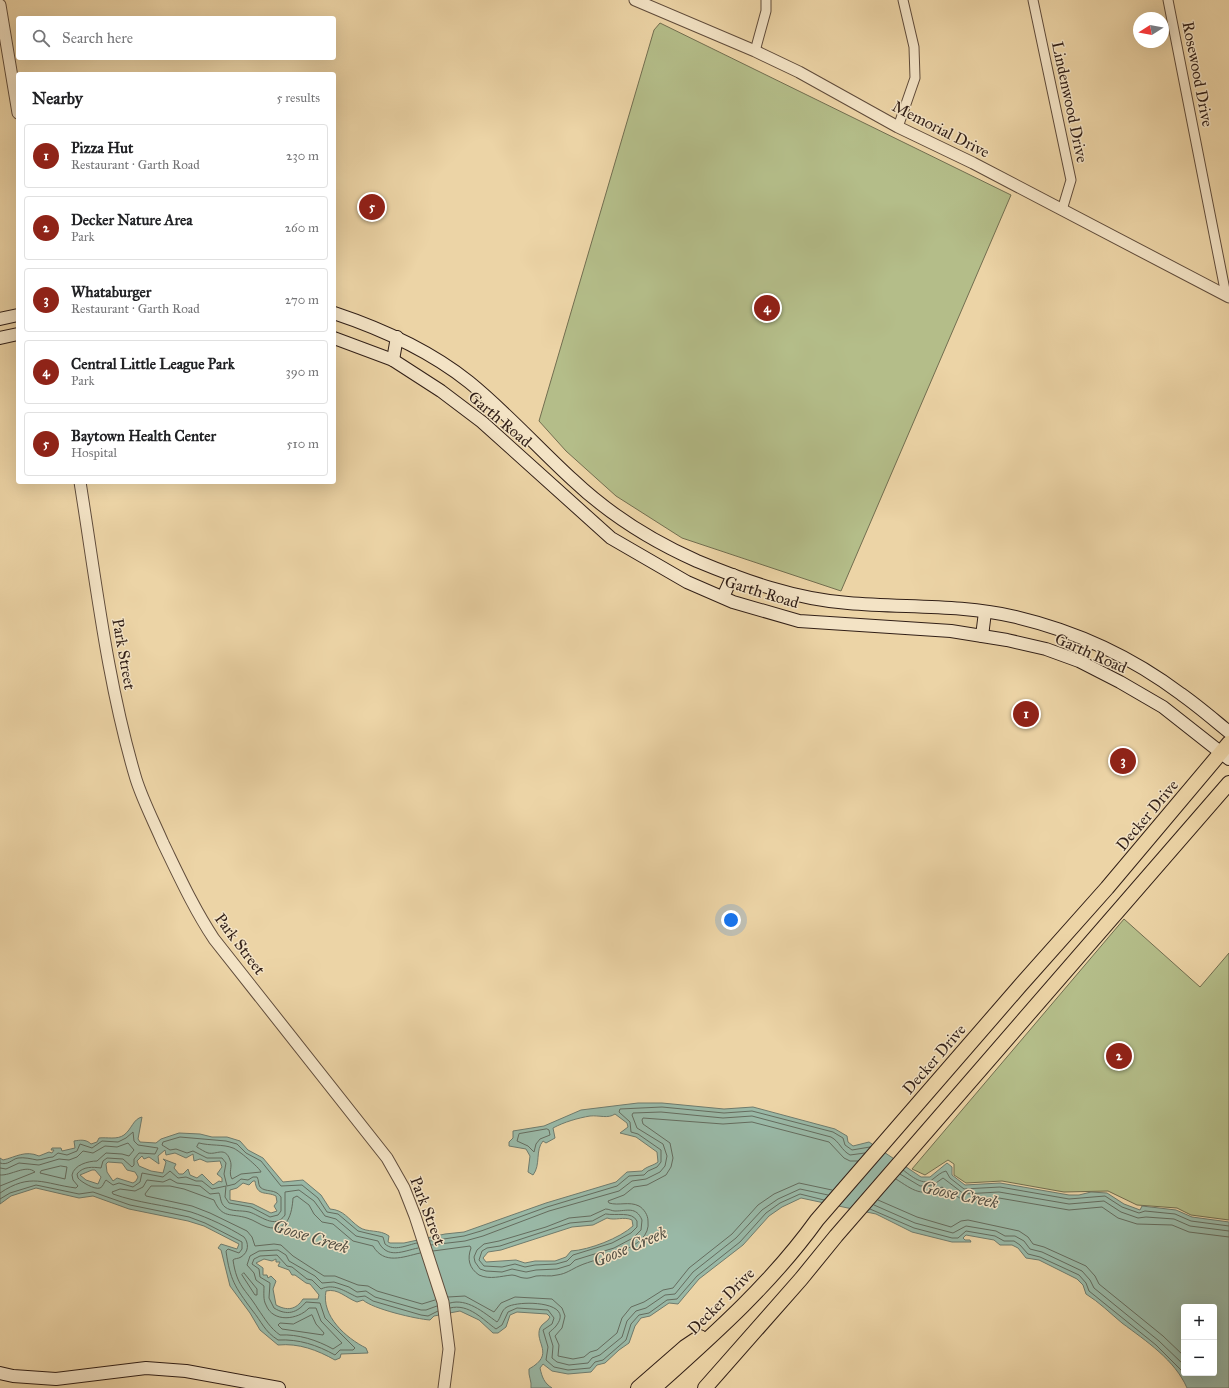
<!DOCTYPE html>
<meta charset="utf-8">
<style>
body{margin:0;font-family:"IM FELL Great Primer",serif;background:#f2f2f2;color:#202124}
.controls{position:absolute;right:12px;bottom:12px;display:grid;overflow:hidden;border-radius:4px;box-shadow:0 4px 16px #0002}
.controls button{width:36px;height:36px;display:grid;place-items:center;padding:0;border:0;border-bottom:1px solid #e0e0e0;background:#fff;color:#202124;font:20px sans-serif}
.compass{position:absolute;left:1133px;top:12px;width:36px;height:36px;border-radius:50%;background:#fff;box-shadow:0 4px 16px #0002;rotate:259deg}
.you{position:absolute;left:731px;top:920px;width:14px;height:14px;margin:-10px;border:3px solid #fff;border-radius:50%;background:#1a73e8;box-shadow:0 0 0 6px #1a73e833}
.badge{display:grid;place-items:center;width:26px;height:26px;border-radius:50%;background:#8f2418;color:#fff;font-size:13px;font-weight:700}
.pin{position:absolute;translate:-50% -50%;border:2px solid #fff;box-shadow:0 1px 4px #0006}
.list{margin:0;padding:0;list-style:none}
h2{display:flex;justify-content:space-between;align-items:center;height:52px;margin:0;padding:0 16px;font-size:17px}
h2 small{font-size:13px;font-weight:400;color:#757577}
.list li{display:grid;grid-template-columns:26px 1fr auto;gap:12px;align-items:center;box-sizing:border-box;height:64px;margin:0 8px 8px;padding:0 8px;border:1px solid #e0e0e0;border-radius:4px}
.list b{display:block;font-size:15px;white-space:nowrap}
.list p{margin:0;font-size:13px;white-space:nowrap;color:#757577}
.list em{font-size:13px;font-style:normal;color:#757577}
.icon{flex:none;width:22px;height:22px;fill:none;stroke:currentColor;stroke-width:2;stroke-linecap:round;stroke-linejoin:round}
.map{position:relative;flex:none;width:1229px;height:1388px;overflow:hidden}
.search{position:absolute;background:#fff;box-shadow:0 4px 16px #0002;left:16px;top:16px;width:320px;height:44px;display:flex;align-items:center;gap:10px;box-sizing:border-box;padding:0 14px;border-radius:4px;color:#757577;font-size:15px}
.panel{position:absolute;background:#fff;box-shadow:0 4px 16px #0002;left:16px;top:72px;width:320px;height:412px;border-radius:4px}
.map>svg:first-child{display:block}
</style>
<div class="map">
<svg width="1229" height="1388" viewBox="0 0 1229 1388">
<rect width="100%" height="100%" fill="#ecd4a6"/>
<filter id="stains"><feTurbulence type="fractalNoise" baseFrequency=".005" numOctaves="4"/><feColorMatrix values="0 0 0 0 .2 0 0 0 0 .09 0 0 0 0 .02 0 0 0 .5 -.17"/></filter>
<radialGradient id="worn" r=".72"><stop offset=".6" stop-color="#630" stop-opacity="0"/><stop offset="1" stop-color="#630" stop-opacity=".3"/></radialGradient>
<g fill="#b4bd89" stroke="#726e50">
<polygon points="660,23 1011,195 841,591 682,538 616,496 566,451 539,421 654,30"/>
<polygon points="1124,919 1200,987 1229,953 1229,1220 1191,1215 1177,1208 1137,1205 1108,1191 1064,1192 1002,1181 966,1183 954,1175 954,1164 948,1160 925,1175 912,1169"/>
</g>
<path fill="#99b8a6" stroke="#6f7b6d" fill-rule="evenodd" d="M638,1103H662L724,1109L753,1107L835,1129L847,1136L848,1142L853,1146L869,1142L921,1177H930L947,1163L952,1167V1175L965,1185L1000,1183L1069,1195H1079L1091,1192L1107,1193L1124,1204L1140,1210L1142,1206L1176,1210L1192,1217L1229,1222V1388H1187C1175,1360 1146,1341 1122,1323C1110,1313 1099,1302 1086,1294L1083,1285L1077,1279L1039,1260L1026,1258L1018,1248L1012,1245H1000L994,1240L966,1235L963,1238L965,1240H970L971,1242H952L912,1232L876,1214L801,1198L782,1207L769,1216L743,1245L699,1279L678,1304L669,1303L650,1316L641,1318L635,1326L629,1343L619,1350L605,1363L597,1365L591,1372L568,1374L552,1371L543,1364L540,1368C542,1377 544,1383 552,1388H531C532,1381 528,1376 529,1369C556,1354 534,1343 540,1328C542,1323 548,1322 550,1317L547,1314L517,1312L510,1315L506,1327L498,1333H493L479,1320L460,1311L434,1316L430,1320C416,1319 373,1309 363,1300L357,1302C346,1298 338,1288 326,1291C321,1316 346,1338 366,1348L368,1353L341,1354L340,1358L335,1360C317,1350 299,1343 278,1345L260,1330L250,1313L230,1286L221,1250L218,1248L221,1244L237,1249L239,1244L204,1226L188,1221L129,1209L93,1196L79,1198L36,1188L11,1196L0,1204V1158L3,1160C16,1157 25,1150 39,1156L49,1152L52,1153L54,1150H51L52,1148H61L62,1151L75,1148L74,1141C80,1140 86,1139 91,1144L97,1142L99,1138C107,1137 117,1140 124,1135C132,1129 133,1119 142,1117L138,1139L140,1142L156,1143L161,1139L179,1133L200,1134L212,1137H227L240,1141L248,1150L263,1158L283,1182L303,1180L321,1195L330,1209C344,1210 348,1219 359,1227C367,1233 380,1229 389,1236L388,1242L390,1243H404L445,1234L464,1232L546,1203L616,1182L627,1172L642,1171C647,1166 653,1166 658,1162L657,1152L636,1137L620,1133L628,1127L627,1123L615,1114C608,1119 599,1115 590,1116C578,1118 564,1122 553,1128L555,1138L546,1143L543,1141C535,1150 541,1165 533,1175L528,1172L530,1156L526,1149L509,1146V1142L513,1138V1131L544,1126L581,1110ZM165,1150L166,1155L175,1153L186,1158L193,1154L194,1161L200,1159L207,1162L220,1161L222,1167L217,1174L222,1178V1182L219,1181L213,1185L202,1174L197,1178L190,1175L188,1169L183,1174H179L174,1168L176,1164L163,1159L166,1162L163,1173L151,1171L139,1166L137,1161L142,1156L144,1159L149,1157L159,1164L158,1156ZM108,1162L122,1163L127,1170L135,1172L138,1177L136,1181L133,1183L117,1178L113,1181L107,1172L106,1164ZM92,1170H95L101,1177L98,1184L86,1180L80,1175ZM253,1181H255C257,1197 266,1191 276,1196L277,1202L274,1206L277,1211L271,1213L253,1204L230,1200V1190L237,1188L243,1183L249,1185ZM607,1218C615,1221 624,1216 632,1220L633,1226C620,1238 589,1250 571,1251L566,1257L555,1261H535L525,1263L516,1260L486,1262L483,1258L488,1252L501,1250L572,1227L593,1225ZM264,1259L272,1261L276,1259V1262H280L278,1266L289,1270L292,1275H295L306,1283L310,1284L319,1295L318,1299H303C296,1310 287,1311 276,1305L273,1289L276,1281L271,1276L268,1278L267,1275H263V1268L256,1263ZM1184,1307H1214V1373H1184Z"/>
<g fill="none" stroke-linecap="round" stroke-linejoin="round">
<g stroke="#656c5e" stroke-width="1">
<polygon points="547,1129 549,1130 550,1135 540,1139 536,1144 534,1152 528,1146 517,1141 519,1134"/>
<path d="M199,1143C210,1146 223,1144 233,1148C237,1149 260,1168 261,1172L241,1174L232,1179C228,1172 233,1167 230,1160C225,1146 217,1155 208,1153C205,1152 200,1149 197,1147Z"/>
<path d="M0,1163C8,1166 12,1159 18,1158C24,1157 32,1159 37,1160C42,1160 48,1157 53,1157L58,1153L67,1155L77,1151L80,1144L92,1148L102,1141L118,1142L126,1138L133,1132L134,1141L138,1145L158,1148L155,1154L139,1153L134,1159V1165L132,1167L123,1159L107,1158L103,1161L101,1168C93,1167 83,1166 77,1174L78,1178C81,1182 95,1190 100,1188C103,1187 104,1182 106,1180L113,1185L119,1183L133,1187L140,1182L142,1173L163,1177L170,1171L178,1178L186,1177L196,1181H202L212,1189L226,1186L225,1197L229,1203L251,1207L270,1217L278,1215L281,1211V1197C275,1188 266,1193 260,1187C258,1184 259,1180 257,1177H253L248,1180L241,1179L235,1184L227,1186L224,1174L226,1163L222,1158H207L193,1151L187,1153L176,1149L170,1150L162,1145L163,1142L180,1137L226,1141L237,1144L246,1153L261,1161L281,1186L302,1185L318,1198L327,1212L338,1214L358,1231L383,1237L385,1244C394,1252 407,1245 417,1243"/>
<polygon points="61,1166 67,1167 65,1179 40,1173 41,1171"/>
<path d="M0,1168L6,1169L19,1163L39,1165L59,1159L69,1160L77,1157L83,1151L93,1153L105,1146L117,1147L128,1143L134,1150L129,1156L122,1154L106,1153L97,1161C88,1161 74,1165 72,1175L73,1180L78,1186L76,1188C44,1184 31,1172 0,1193"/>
<path d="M903,1170C911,1176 924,1187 933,1179C937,1176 941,1172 946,1171L950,1178L964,1189L1000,1187L1069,1199L1105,1196L1122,1207L1139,1213L1145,1211L1175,1214L1191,1221L1229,1226"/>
<polyline points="900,1174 920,1186 933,1185 943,1178 964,1194 999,1192 1069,1204 1104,1201 1121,1212 1138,1218 1146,1217 1174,1219 1190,1226 1229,1231"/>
<path d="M0,1175C11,1176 26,1164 35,1172L0,1186"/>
<path d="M896,1179C913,1190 922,1198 942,1187L963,1200L999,1198L1069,1210L1102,1207L1118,1218L1137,1224L1172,1225L1189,1232L1229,1237"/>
<path d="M0,1199L10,1193L36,1185L79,1194L93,1192L130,1205L189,1217L205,1223L242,1242V1249L239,1253L228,1249L226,1251C230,1280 235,1287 252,1310C262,1322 264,1331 278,1340C299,1339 317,1345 335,1355L340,1350H353L355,1348L325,1318L320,1303L306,1302C297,1313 287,1316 274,1308L269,1298L270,1283L260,1277L259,1269L252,1264L254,1259L260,1256L277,1255L287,1266L292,1267L307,1279L312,1280L321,1289C334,1283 344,1291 357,1297L365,1296L373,1301L421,1315L428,1316L438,1311"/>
<polyline points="878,1200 917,1217 951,1227 961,1221 968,1220 1019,1231 1028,1237 1033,1244 1044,1247 1086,1266 1095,1276 1099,1284 1163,1336 1184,1356"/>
<polyline points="874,1205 915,1223 953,1233 966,1226 996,1231 1005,1236 1015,1236 1024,1241 1030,1249 1042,1252 1082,1271 1090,1280 1094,1288 1159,1341 1184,1365"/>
<path d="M606,1209C609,1209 612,1211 615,1211C627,1211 636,1206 642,1220L641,1230L633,1238L614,1248L575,1260L570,1265L557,1269L536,1270L526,1272L512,1269L502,1272L486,1271L480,1269L475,1262L474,1257L477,1250L484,1244L499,1241L546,1227L569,1218L590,1216Z"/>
<polyline points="870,1209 914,1228 952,1238 958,1238 966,1231 995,1236 1004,1241 1014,1241 1020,1245 1028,1254 1040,1257 1079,1275 1086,1283 1089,1291 1156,1345 1184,1373"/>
<path d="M606,1214C616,1216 632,1211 637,1221V1227L631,1233L612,1243L573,1255L567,1261L556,1264L535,1265L525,1267L515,1264L502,1267L484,1266L479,1260L482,1251L487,1248L500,1246L570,1223L592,1221Z"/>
<polyline points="430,1241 464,1236 481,1231 547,1207 617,1186 629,1176 644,1175 648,1171 657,1167 661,1162 661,1150 638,1134 631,1132 630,1122 619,1112 620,1109 662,1107 724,1113 752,1111 833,1132 843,1138 845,1145 852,1150 870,1147"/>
<path d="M431,1245L465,1241L483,1236L549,1211L619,1191L632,1181L646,1179L660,1172L665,1166L667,1156L663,1144L637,1128L632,1115L633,1113L661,1112L723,1118L752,1116L831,1137C840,1142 841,1150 850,1155L865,1153"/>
<path d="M418,1248C403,1251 387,1260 378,1241L356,1236L336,1219L325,1216L314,1201L299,1190L285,1192V1215C275,1230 260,1215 249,1212C241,1210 231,1212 225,1207C220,1203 221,1197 219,1193L210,1194L200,1186L177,1183L170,1179L163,1182L147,1180L143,1187L135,1191L120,1189L112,1192L113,1194C138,1203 165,1205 191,1212C209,1218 228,1227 244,1237C249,1243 249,1252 241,1257C238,1259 235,1258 233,1260C237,1287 245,1288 258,1309C265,1319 270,1328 280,1335C298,1334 317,1340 333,1349L342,1343L321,1321L316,1308H309C298,1320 273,1323 266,1305C263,1300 264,1292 264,1286L256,1280L254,1273L247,1265L250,1256L259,1251L278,1250L286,1255L289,1261L315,1276L322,1283L334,1282L349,1287L357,1292L366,1291L375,1297L421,1310H426L437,1306"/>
<path d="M433,1251L470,1246L471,1248C467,1259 469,1268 479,1275C490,1280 501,1276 512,1275C516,1275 520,1278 524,1278C528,1279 532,1277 536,1276C543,1275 550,1277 557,1275C566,1274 572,1269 579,1266C598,1257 652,1250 648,1221C648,1215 644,1209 639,1206C629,1201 619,1206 609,1203L608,1201L624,1195L634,1187L647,1185L666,1175L671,1167L673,1158L670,1143L643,1124L642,1120L643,1118L723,1124L752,1122L829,1142L844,1158L850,1161H858"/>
<path d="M420,1253C403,1257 384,1265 373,1246L353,1241L333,1224L322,1222L314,1214L309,1205L297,1196L293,1198C292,1213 288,1233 267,1227C260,1225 254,1220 247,1218C231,1213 222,1219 214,1200L184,1189L170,1186H151L145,1194L146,1196L192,1206L210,1213L247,1231L252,1237L255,1246L274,1244L281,1245L293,1256L324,1276H335L358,1285L368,1286L377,1291L422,1304L435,1300"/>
<polygon points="244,1273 257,1289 257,1295 255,1295 242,1275"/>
<polyline points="448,1297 465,1296 494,1312 501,1303 515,1297 552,1299 562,1308 565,1316 562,1328 555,1336 559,1345 558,1356 573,1359 584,1357 590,1352 597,1350 617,1333 622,1318 631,1307 644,1302 663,1290 673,1288 689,1268 732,1234 758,1205 774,1194 799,1183 832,1190"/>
<path d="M450,1303C467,1298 483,1312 497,1322C501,1318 501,1310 507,1307C519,1300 576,1301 556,1326C554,1329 551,1330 549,1333L553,1346L552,1358L557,1362L569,1365L588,1363L592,1358L600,1355L622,1337L627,1321L636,1311L646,1308L665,1295L675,1294L693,1272L736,1238L762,1210L778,1199L800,1189L828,1195"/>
<path d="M450,1308C469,1303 483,1320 496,1329L502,1325L508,1312L517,1308L548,1310L554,1318L552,1324L543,1330L548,1347L546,1360L554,1367L568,1370L590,1368L595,1362L603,1360L626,1340L631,1324L639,1315L649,1313L667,1300L677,1299L697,1276L740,1242L766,1213L780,1203L800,1194L824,1200"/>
<polygon points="312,1315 316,1324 324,1333 323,1335 282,1329 278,1325 280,1323 293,1324"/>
</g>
<defs>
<g id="minor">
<polyline points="1033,0 1071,180 1062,210"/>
<polyline points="1168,0 1226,295"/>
<polyline points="755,51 766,11 766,0"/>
<polyline points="898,127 915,78 914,47 903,0"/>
<polyline points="1079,661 1091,642"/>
</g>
<g id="tertiary">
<polyline points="635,0 755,51 799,72 898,127 973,163 1229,297"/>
<polyline points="0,5 18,113"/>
<path d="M80,482C96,581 107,682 136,779C143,801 154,822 163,843C179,876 194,909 214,939L387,1158L404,1188L415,1216L443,1302L449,1349L444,1388"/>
</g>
<g id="secondary">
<path d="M334,313C382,329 429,350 469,382C506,412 538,448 573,480C609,514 652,541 697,561C745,581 795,599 848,603C903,608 961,604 1016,617C1075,631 1132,657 1181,694C1198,706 1213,719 1229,732"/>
<polyline points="0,319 18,315"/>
<polyline points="0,338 18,334"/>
<polyline points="334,338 393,360 441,391 482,422 611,538 687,582 733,602 799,621 951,631 1007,640 1046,649 1079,661 1120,682 1163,707 1229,759"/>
<polyline points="393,360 397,337"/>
<polyline points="723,597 733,575"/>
<polyline points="982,636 985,612"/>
<polyline points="0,1373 13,1376 56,1379 146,1368 186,1371 279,1388"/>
</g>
<g id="primary">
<polyline points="638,1388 685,1347 700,1337"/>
<path d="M654,1388C712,1336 771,1284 817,1220L1019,987L1107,888L1229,743"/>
<polyline points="705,1388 801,1279 836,1236 1229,783"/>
</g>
</defs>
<use href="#minor" stroke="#604c3b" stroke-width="11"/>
<use href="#tertiary" stroke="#604c3b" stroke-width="13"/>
<use href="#secondary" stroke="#311f17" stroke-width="14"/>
<use href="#primary" stroke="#311f17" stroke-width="16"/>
<use href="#minor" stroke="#f3e3c5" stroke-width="9"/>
<use href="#tertiary" stroke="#f3e3c5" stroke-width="11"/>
<use href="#secondary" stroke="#f3e3c5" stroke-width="12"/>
<use href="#primary" stroke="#ecd4a6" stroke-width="14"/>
</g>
<g text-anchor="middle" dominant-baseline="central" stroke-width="3" stroke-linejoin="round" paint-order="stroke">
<g font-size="16" fill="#311f17" stroke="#f3e3c5">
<text transform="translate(1198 74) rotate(79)">Rosewood Drive</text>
<text transform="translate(1070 102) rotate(78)">Lindenwood Drive</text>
<text transform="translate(941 129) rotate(27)">Memorial Drive</text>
<text transform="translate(500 419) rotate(40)">Garth Road</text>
<text transform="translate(762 592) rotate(17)">Garth Road</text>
<text transform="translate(1091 653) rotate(24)">Garth Road</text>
<text transform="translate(124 654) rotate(80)">Park Street</text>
<text transform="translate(1147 815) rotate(-50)">Decker Drive</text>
<text transform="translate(240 944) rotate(53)">Park Street</text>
<text transform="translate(934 1059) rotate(-49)">Decker Drive</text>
<text transform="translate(428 1211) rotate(69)">Park Street</text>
<text transform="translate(721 1301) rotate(-45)">Decker Drive</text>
</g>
<g font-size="17" font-style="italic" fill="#504d42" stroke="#f3e3c5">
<text transform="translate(960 1195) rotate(12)">Goose Creek</text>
<text transform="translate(311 1237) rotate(17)">Goose Creek</text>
<text transform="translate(630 1247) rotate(-23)">Goose Creek</text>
</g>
</g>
<rect width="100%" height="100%" filter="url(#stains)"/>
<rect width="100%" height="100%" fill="url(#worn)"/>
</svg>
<div class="controls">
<button>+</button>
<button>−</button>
</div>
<svg class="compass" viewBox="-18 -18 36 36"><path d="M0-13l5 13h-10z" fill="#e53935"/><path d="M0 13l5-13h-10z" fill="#757577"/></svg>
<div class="you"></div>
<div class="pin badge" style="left:1026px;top:714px">1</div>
<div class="pin badge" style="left:1119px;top:1056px">2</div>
<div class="pin badge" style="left:1123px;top:761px">3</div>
<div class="pin badge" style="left:767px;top:308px">4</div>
<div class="pin badge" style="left:372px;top:207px">5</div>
<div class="search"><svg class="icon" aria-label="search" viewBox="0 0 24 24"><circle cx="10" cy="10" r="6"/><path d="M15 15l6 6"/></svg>Search here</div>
<section class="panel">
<h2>Nearby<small>5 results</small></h2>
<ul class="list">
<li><span class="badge">1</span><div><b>Pizza Hut</b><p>Restaurant · Garth Road</p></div><em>230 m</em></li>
<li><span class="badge">2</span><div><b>Decker Nature Area</b><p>Park</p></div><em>260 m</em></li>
<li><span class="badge">3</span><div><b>Whataburger</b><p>Restaurant · Garth Road</p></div><em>270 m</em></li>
<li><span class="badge">4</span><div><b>Central Little League Park</b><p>Park</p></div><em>390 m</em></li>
<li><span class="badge">5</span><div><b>Baytown Health Center</b><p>Hospital</p></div><em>510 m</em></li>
</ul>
</section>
</div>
